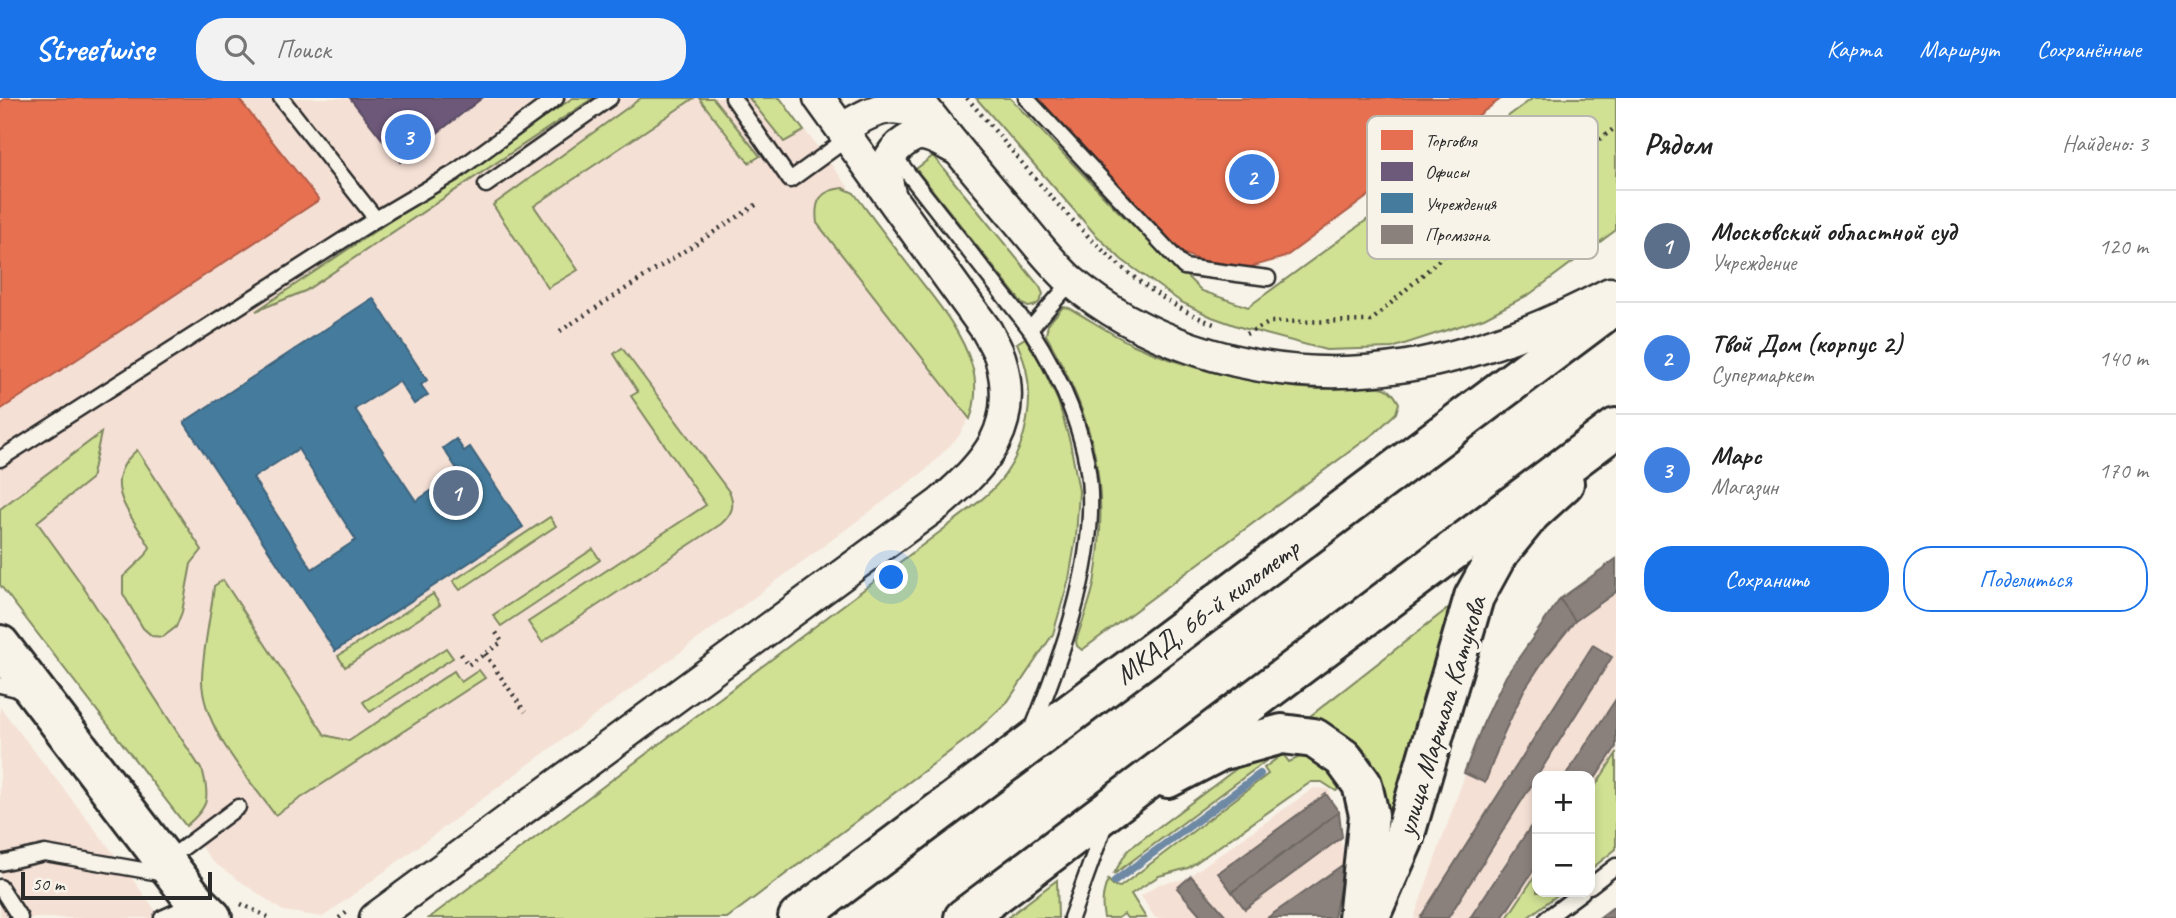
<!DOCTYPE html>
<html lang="ru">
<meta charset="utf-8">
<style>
body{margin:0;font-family:Caveat,sans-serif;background:#f2f2f2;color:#222}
.controls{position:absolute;right:21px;bottom:21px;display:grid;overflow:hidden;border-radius:14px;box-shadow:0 4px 10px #0003}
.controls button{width:63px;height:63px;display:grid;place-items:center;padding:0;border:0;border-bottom:2px solid #e0e0e0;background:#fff;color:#222;font:35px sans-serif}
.scale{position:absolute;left:21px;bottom:18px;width:191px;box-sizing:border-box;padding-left:7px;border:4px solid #2b2b2b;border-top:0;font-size:19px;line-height:24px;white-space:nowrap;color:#2b2b2b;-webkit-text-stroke:5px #f7f3e8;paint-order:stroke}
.you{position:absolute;left:892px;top:480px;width:24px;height:24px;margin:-18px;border:5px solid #fff;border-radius:50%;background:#1a73e8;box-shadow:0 0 0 10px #1a73e833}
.badge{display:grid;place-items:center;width:46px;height:46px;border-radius:50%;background:#1a73e8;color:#fff;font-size:23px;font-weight:700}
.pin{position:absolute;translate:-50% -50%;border:4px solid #fff;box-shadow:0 2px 7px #0006}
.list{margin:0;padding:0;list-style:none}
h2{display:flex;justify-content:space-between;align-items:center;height:91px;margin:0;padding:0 28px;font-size:30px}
h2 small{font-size:23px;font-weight:400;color:#767676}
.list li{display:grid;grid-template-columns:46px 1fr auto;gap:21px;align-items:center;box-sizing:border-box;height:112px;padding:0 28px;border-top:2px solid #e0e0e0}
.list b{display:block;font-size:26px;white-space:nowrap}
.list p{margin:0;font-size:23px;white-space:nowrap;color:#767676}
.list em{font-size:23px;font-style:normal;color:#767676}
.actions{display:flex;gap:14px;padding:21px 28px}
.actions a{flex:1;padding:16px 0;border:2px solid #1a73e8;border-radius:28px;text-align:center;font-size:24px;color:#1a73e8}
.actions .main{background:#1a73e8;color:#fff}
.icon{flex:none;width:38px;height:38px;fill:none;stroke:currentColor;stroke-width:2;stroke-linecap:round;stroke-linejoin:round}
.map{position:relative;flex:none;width:1616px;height:820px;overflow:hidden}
header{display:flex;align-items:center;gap:42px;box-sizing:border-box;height:98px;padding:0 35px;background:#1a73e8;color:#fff}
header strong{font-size:33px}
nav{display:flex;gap:38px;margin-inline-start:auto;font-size:24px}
.search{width:490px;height:63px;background:#f2f2f2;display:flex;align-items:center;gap:18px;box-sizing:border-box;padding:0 24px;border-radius:28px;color:#767676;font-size:26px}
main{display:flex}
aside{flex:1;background:#fff}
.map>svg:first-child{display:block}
</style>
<header>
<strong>Streetwise</strong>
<div class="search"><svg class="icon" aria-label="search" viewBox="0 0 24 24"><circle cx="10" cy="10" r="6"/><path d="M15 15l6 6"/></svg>Поиск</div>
<nav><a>Карта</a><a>Маршрут</a><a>Сохранённые</a></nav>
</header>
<main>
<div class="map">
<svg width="1616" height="820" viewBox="0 0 1616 820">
<rect width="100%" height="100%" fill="#f7f3e8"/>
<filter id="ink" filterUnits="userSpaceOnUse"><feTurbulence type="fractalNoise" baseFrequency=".0143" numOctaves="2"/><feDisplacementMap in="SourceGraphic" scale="14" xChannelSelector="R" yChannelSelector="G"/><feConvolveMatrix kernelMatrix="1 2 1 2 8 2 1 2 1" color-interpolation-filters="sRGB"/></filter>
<g filter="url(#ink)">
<g fill="#f5e0d5">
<polygon points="0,0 780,0 946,216 973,270 974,311 959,338 926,372 323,819 283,813 213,764 0,487"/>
<polygon points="1616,461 1616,656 1590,696 1590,678 1537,678 1537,775 1507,820 1414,820 1483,626 1506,578 1560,501"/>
<polygon points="0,609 115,757 161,820 0,820"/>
<polygon points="1314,690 1329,691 1344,759 1331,820 1155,820 1141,798 1159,786 1185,781"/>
</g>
<g fill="#d0e194" stroke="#7e8660" stroke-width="2">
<polygon points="573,0 593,0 305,193 256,213"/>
<polygon points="641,0 694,0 534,108 578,172 548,190 493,107"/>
<polygon points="699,0 713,0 760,58 749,65"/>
<polygon points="749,0 780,0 804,33 784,44"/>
<polygon points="976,0 1010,0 1118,113 1202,193 1248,209 1533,0 1616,0 1616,132 1530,196 1484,220 1392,250 1326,252 1243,230 1212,219 1181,204 1122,162 1094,135"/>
<path d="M933,58L1040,189L1043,196C1040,205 1037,208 1028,209L1022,205L916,71Z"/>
<path d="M843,90L854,95C875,123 895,150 916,177C938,205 962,234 972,268C977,284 976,305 970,321L817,125C814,103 820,92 843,90Z"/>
<path d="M1063,209L1069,210C1091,222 1112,237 1134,247C1190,272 1255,287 1315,291C1331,292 1373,286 1385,290C1392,293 1395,298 1399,305L1396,315L1376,334L1082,552L1077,548L1076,543C1082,524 1090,505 1094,486C1111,388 1095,322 1046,237L1048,226Z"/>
<path d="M1025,240L1040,264L1058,303L1070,344L1079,393L1076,440L1069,481L1053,536L1008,603L972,637L727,820H429L953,424C966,414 980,404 992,392C1029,354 1040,293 1017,245Z"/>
<path d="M622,250L730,395C735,408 732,416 721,426L542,544L528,524L706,407L631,298L638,294L614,256Z"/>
<path d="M101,335L91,381L37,424L78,481L203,674C210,702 208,709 186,728L0,487V411Z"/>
<path d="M137,352L202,452L191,466L182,514L176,529L163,539L152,538L143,530L123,496V479L146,457L150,449C131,416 98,385 137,352Z"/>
<polygon points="550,419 556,428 460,492 453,483"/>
<polygon points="593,451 600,462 501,528 493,517"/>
<path d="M223,482L325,637L349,643L454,573L461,584L479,572L485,580L275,717C248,679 201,629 202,580C203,550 211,518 214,488Z"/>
<polygon points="433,496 440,507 345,569 338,558"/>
<path d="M1456,504L1392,734C1383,672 1372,640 1309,619Z"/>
<polygon points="446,550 453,560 370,614 363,604"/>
<polygon points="1260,653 1267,662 1113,777 1128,752"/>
<path d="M1283,656L1289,664L1302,658L1314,657L1346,685L1336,693L1322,684H1311L1188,770L1159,778L1131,796L1146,820H1127L1124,816L1118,820H1104C1101,806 1102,795 1108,782L1114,788L1120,789L1268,676L1264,670Z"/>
<polygon points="1616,656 1616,751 1590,772 1590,696"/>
<polygon points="1537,775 1537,794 1561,794 1527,820 1507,820"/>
<polygon points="1057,782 1058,820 1007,820"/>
</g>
<g fill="#e76f51" stroke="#af5b46" stroke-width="2">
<polygon points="5,0 238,0 319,102 0,312 0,4"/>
<polygon points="1038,0 1502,0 1285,159 1247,170 1214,168 1182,155"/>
</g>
<polygon fill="#6d597a" stroke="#594b62" stroke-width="2" points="350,0 482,0 400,64"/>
<path fill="#457b9d" stroke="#3d637b" stroke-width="2" fill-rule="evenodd" d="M373,200L427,282L421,287L428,297L414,306L399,283L355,311L416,403L459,374L443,350L456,341L464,353L470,349L523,429L335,553L184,324ZM298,351L356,442L312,471L253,380Z"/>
<g fill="#8a817c" stroke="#6e6764" stroke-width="2">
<polygon points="1616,461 1616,494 1575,523 1560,501"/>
<polygon points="1560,501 1575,523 1546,559 1524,592 1503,637 1485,685 1464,675 1483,626 1506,578"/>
<polygon points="1593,547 1612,559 1448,820 1420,820"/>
<polygon points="1616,601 1616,649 1590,688 1590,678 1565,678"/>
<polygon points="1326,696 1339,714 1232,794 1218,775"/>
<polygon points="1339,714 1342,739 1245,811 1232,794"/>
<polygon points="1537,719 1537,767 1502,820 1470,820"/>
<polygon points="1341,768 1343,772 1334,820 1267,820"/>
<polygon points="1191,778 1228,820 1203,820 1177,790"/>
<polygon points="1616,807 1616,820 1599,820"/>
</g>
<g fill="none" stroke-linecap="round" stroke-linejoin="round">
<polyline stroke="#6e89a4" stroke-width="8" points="1115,783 1260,676"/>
<defs>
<g id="lane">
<polyline points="281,0 376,121"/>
<polyline points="733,0 790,82 848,40"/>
<polyline points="1026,0 1184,169 1268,180"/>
<path d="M892,55L1030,231C1060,277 1088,339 1090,395C1093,473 1061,560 1032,632"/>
<polyline points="486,87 610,0"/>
<polyline points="1030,231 1072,183"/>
<polyline points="0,361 376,121 454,75 556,0"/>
<polyline points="0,587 25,593"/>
<polyline points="167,762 238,709"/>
<polyline points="0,765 45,755 165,776"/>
<polyline points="1590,788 1616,768"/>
<polyline points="0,789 20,820"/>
<polyline points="162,820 195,805"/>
<polyline points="1071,820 1105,726"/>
<polyline points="1547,820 1582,794"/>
</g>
<g id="street">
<path d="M917,0C947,40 979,77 1011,115C1031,138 1049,163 1071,183C1106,213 1148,235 1191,250C1338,301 1476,266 1610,195"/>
<path d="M842,31C876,9 898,0 933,26"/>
<path d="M891,99C885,78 883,63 899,48C904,44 912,38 919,37C931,36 945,46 956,51"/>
<path d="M375,820L940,405C986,366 1019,329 1001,263C999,253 992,243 987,233L819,0"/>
</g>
<g id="secondary">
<polyline points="0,547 196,804 212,820"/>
<polyline points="1168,680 1220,653 1282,636 1314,640 1343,660 1362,686 1369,717 1358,820"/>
<polyline points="1369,820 1403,743 1474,499 1497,457 1531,415 1564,385"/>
</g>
<g id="highway">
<polyline points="798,820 1616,206"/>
<polyline points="964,820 1616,330"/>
</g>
</defs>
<use href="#lane" stroke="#2b2b2b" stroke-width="19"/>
<use href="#street" stroke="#2b2b2b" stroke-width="35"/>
<use href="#secondary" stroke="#2b2b2b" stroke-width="44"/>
<use href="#highway" stroke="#2b2b2b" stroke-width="44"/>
<g stroke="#2b2b2b" stroke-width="4.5" stroke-dasharray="2 5" stroke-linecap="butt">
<path d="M967,0C1037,80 1112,187 1214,226"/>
<polyline points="560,233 759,105"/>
<polyline points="1246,236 1271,224 1371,223 1448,154 1616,29"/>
<polyline points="461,556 468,567 502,544 495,533"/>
<polyline points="485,556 525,614"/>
<polyline points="241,806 270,820"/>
<polyline points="339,820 350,812"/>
</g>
<use href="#lane" stroke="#f7f3e8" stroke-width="14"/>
<use href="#street" stroke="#f7f3e8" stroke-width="30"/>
<use href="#secondary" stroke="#f7f3e8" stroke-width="38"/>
<use href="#highway" stroke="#f7f3e8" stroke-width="38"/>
</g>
</g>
<g text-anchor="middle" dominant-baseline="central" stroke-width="7" stroke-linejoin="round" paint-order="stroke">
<g font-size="28" fill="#2b2b2b" stroke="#f7f3e8">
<text transform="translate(1207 513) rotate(-37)">МКАД, 66-й километр</text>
<text transform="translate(1441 618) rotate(-73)">улица Маршала Катукова</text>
</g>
</g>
<rect x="1367" y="18" width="231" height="143" rx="10" fill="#f7f3e8" stroke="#bab7af" stroke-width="2"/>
<rect x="1381" y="32" width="32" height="20" fill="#e76f51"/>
<rect x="1381" y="64" width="32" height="19" fill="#6d597a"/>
<rect x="1381" y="95" width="32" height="20" fill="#457b9d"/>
<rect x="1381" y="127" width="32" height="19" fill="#8a817c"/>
<g font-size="19" fill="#2b2b2b">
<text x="1425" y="49">Торговля</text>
<text x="1425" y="80">Офисы</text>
<text x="1425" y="112">Учреждения</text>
<text x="1425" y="143">Промзона</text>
</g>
</svg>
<div class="controls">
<button>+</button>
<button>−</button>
</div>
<div class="scale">50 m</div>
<div class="you"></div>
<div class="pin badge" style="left:456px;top:395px;background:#5c6f8a">1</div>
<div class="pin badge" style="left:1252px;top:79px;background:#3f7fe0">2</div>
<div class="pin badge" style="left:408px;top:39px;background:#3f7fe0">3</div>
</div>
<aside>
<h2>Рядом<small>Найдено: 3</small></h2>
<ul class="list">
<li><span class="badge" style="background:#5c6f8a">1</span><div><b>Московский областной суд</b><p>Учреждение</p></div><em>120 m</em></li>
<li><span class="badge" style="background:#3f7fe0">2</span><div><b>Твой Дом (корпус 2)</b><p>Супермаркет</p></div><em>140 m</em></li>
<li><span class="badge" style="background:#3f7fe0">3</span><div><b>Марс</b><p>Магазин</p></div><em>170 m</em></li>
</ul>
<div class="actions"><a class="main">Сохранить</a><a>Поделиться</a></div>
</aside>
</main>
